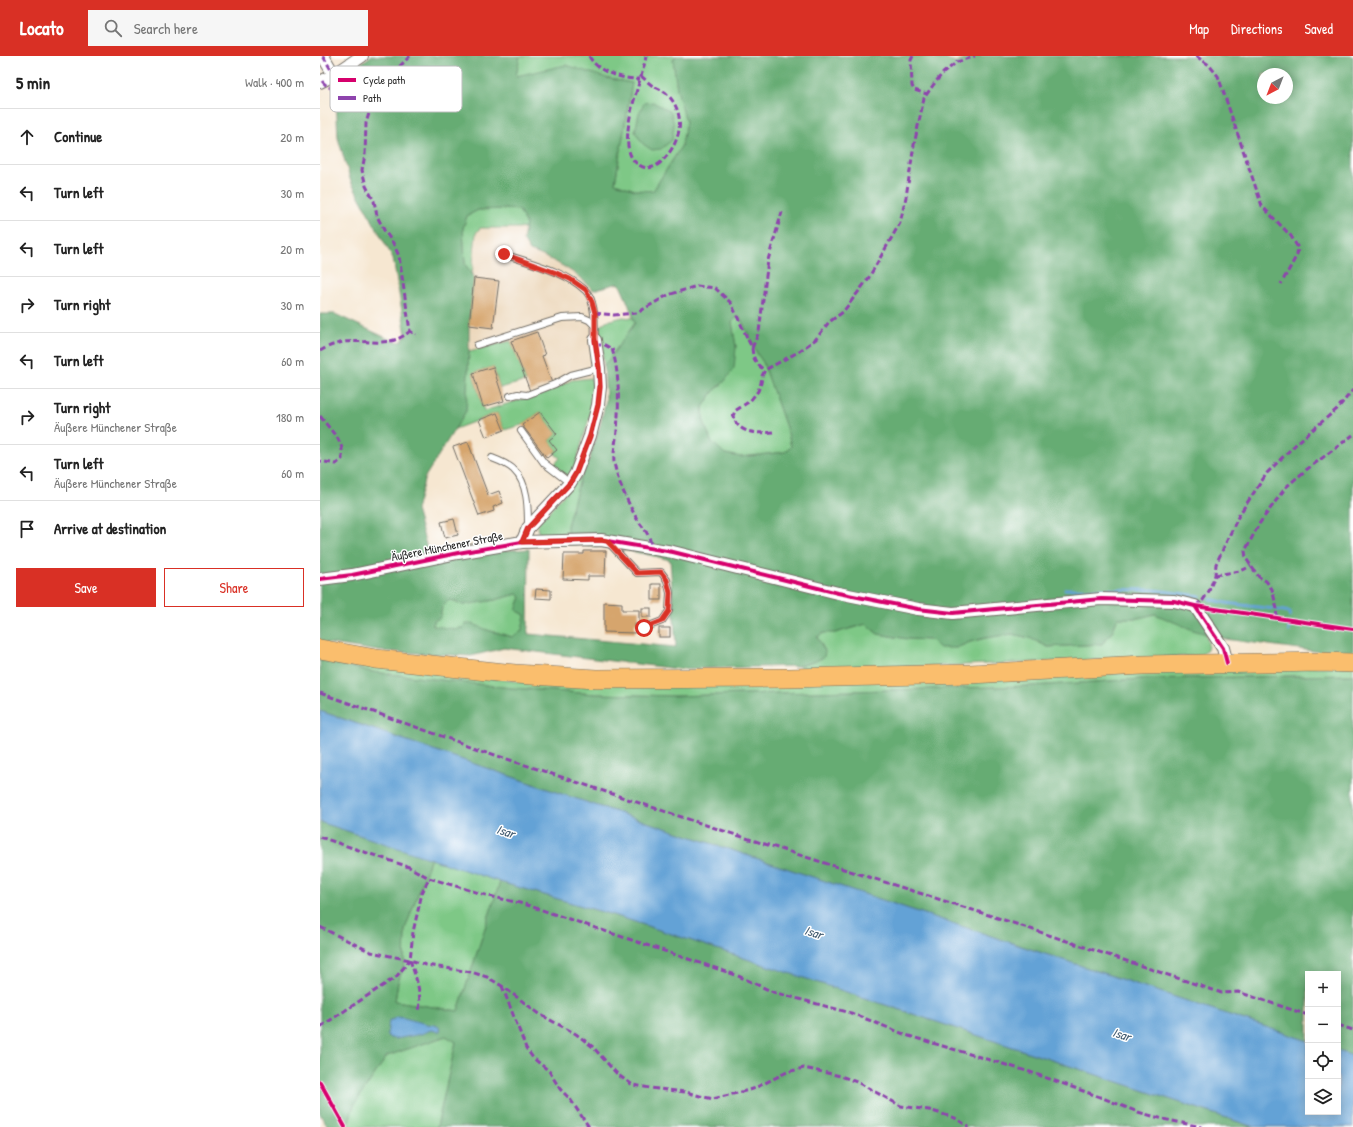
<!DOCTYPE html>
<meta charset="utf-8">
<style>
body{margin:0;font-family:"Patrick Hand",sans-serif;background:#f6f6f6;color:#222}
.controls{position:absolute;right:12px;bottom:12px;display:grid;overflow:hidden;border-radius:0px;box-shadow:0 2px 10px #0003}
.controls button{width:36px;height:36px;display:grid;place-items:center;padding:0;border:0;border-bottom:1px solid #e0e0e0;background:#fff;color:#222;font:20px sans-serif}
.compass{position:absolute;left:937px;top:12px;width:36px;height:36px;border-radius:50%;background:#fff;box-shadow:0 2px 10px #0003;rotate:222deg}
.stop{position:absolute;width:12px;height:12px;margin:-9px;border:3px solid #d93025;border-radius:50%;background:#fff}
.stop.end{background:#d93025;border-color:#fff;box-shadow:0 1px 4px #0008}
.list{margin:0;padding:0;list-style:none}
h2{display:flex;justify-content:space-between;align-items:center;height:52px;margin:0;padding:0 16px;font-size:17px}
h2 small{font-size:13px;font-weight:400;color:#767676}
.list li{display:grid;grid-template-columns:26px 1fr auto;gap:12px;align-items:center;box-sizing:border-box;height:56px;padding:0 16px;border-top:1px solid #e0e0e0}
.list b{display:block;font-size:15px;white-space:nowrap}
.list p{margin:0;font-size:13px;white-space:nowrap;color:#767676}
.list em{font-size:13px;font-style:normal;color:#767676}
.actions{display:flex;gap:8px;padding:12px 16px}
.actions a{flex:1;padding:9px 0;border:1px solid #d93025;border-radius:0px;text-align:center;font-size:14px;color:#d93025}
.actions .main{background:#d93025;color:#fff}
.icon{flex:none;width:22px;height:22px;fill:none;stroke:currentColor;stroke-width:2;stroke-linecap:round;stroke-linejoin:round}
.map{position:relative;flex:none;width:1033px;height:1071px;overflow:hidden}
header{display:flex;align-items:center;gap:24px;box-sizing:border-box;height:56px;padding:0 20px;background:#d93025;color:#fff}
header strong{font-size:19px}
nav{display:flex;gap:22px;margin-inline-start:auto;font-size:14px}
.search{width:280px;height:36px;background:#f6f6f6;display:flex;align-items:center;gap:10px;box-sizing:border-box;padding:0 14px;border-radius:0px;color:#767676;font-size:15px}
main{display:flex}
aside{flex:1;background:#fff}
.map>svg:first-child{display:block}
</style>
<header>
<strong>Locato</strong>
<div class="search"><svg class="icon" aria-label="search" viewBox="0 0 24 24"><circle cx="10" cy="10" r="6"/><path d="M15 15l6 6"/></svg>Search here</div>
<nav><a>Map</a><a>Directions</a><a>Saved</a></nav>
</header>
<main>
<aside>
<h2>5 min<small>Walk · 400 m</small></h2>
<ul class="list">
<li><svg class="icon" aria-label="ahead" viewBox="0 0 24 24"><path d="M12 20V5M6 11l6-6 6 6"/></svg><div><b>Continue</b></div><em>20 m</em></li>
<li><svg class="icon" aria-label="left" viewBox="0 0 24 24"><path d="M17 20v-9H6M10 6l-5 5 5 5"/></svg><div><b>Turn left</b></div><em>30 m</em></li>
<li><svg class="icon" aria-label="left" viewBox="0 0 24 24"><path d="M17 20v-9H6M10 6l-5 5 5 5"/></svg><div><b>Turn left</b></div><em>20 m</em></li>
<li><svg class="icon" aria-label="right" viewBox="0 0 24 24"><path d="M7 20v-9h11M14 6l5 5-5 5"/></svg><div><b>Turn right</b></div><em>30 m</em></li>
<li><svg class="icon" aria-label="left" viewBox="0 0 24 24"><path d="M17 20v-9H6M10 6l-5 5 5 5"/></svg><div><b>Turn left</b></div><em>60 m</em></li>
<li><svg class="icon" aria-label="right" viewBox="0 0 24 24"><path d="M7 20v-9h11M14 6l5 5-5 5"/></svg><div><b>Turn right</b><p>Äußere Münchener Straße</p></div><em>180 m</em></li>
<li><svg class="icon" aria-label="left" viewBox="0 0 24 24"><path d="M17 20v-9H6M10 6l-5 5 5 5"/></svg><div><b>Turn left</b><p>Äußere Münchener Straße</p></div><em>60 m</em></li>
<li><svg class="icon" aria-label="arrive" viewBox="0 0 24 24"><path d="M6 21V4h12l-3 4 3 4H6"/></svg><div><b>Arrive at destination</b></div></li>
</ul>
<div class="actions"><a class="main">Save</a><a>Share</a></div>
</aside>
<div class="map">
<svg width="1033" height="1071" viewBox="0 0 1033 1071">
<rect width="100%" height="100%" fill="#fff"/>
<filter id="ink" filterUnits="userSpaceOnUse"><feTurbulence type="fractalNoise" baseFrequency=".025" numOctaves="2"/><feDisplacementMap in="SourceGraphic" scale="8" xChannelSelector="R" yChannelSelector="G"/><feConvolveMatrix kernelMatrix="1 2 1 2 8 2 1 2 1" color-interpolation-filters="sRGB"/></filter>
<filter id="wash" filterUnits="userSpaceOnUse"><feTurbulence type="fractalNoise" baseFrequency=".012" numOctaves="4" result="noise"/><feDisplacementMap in="SourceGraphic" scale="16" xChannelSelector="R" yChannelSelector="G"/><feGaussianBlur stdDeviation="0.9" result="paint"/><feColorMatrix in="noise" values="0 0 0 0 0 0 0 0 0 0 0 0 0 0 0 0 0 1.4 0 .05"/><feComposite in="paint" operator="in"/></filter>
<g filter="url(#wash)">
<rect width="100%" height="100%" fill="#f6e7d1"/>
<polygon fill="#ecd7ba" points="147,160 206,168 210,195 223,200 242,209 265,225 273,234 279,321 252,324 228,335 212,341 191,285 149,295 149,269 145,208"/>
<g fill="#7ec886" stroke="#547a58">
<polygon points="200,0 356,0 353,4 357,33 366,66 362,89 333,135 315,134 295,127 312,27 290,23 196,20"/>
<polygon points="183,153 200,154 206,168 206,172 160,172 156,177 152,219 145,208 143,172 147,160 158,154"/>
<polygon points="303,261 313,262 315,267 284,310 279,271 286,265"/>
<polygon points="420,261 438,299 443,306 468,377 471,391 465,396 421,401 405,398 391,386 383,363 383,351 393,336 405,325 416,291 412,266 416,262"/>
<path d="M191,285L206,325L180,332L173,311L153,317L164,355L228,335L252,324L271,322C274,330 274,338 274,346L253,417L247,421L233,410L240,402L234,397L237,394L229,384L237,378L220,356L202,369L184,374L177,357L135,373L146,355L149,295Z"/>
<polygon points="261,420 247,470 248,477 222,479 218,476 217,468"/>
<path d="M197,538L201,541L196,554L205,559L202,574L193,581L167,574L153,568C138,575 129,573 113,570L114,565L120,561L122,551L129,544L135,545L143,549L175,544Z"/>
<path d="M835,558L886,578C890,591 889,598 875,600L489,615L478,610L494,606L505,595L497,581L504,576L515,577L546,568L558,578L588,583L611,584L636,592L650,586L665,582L692,578L710,582L728,591L782,588L792,576L798,562H818Z"/>
<polygon points="0,600 194,625 1033,610 1033,619 822,623 713,630 354,640 275,638 191,632 52,616 0,604"/>
<polygon points="111,802 180,826 138,955 75,945 78,926 84,909 85,873"/>
<polygon points="126,980 136,986 117,1071 30,1071 28,1068 34,1049 67,1000"/>
</g>
<g fill="#66ac73" stroke="#486c4f" fill-rule="evenodd">
<path d="M51,0H200L196,20L246,9L290,23L312,27L295,127L315,134L333,135L362,89L366,66L357,33L353,4L356,0H611L614,3H625L637,6L655,0H1033V598L1001,596L905,583L873,574L835,558L818,562H798L792,576L782,588L728,591L710,582L692,578L665,582L650,586L636,592H620L611,584L588,583L558,578L546,568L515,577H504L497,581L505,595L504,601L494,606L478,610L358,613L184,592L151,600L58,595L0,586V258H15L73,285L81,286L86,279L73,202L31,126L18,82L15,23L30,15ZM943,18H967V42H943ZM183,153L199,154L206,168L203,184L210,195C233,203 257,216 273,234L299,227L308,247L315,267L284,310L286,344L280,370L269,404L261,420L247,470L248,488C284,490 315,495 350,504L356,591L208,578L209,493L109,499L96,454L105,421L146,355L149,295V269L154,222L145,208L143,172L147,160L158,154ZM420,261L438,299L443,306L468,377L471,391L465,396L421,401L405,398L391,385L383,363V351L393,336L405,325L414,312L416,291L412,266L416,262ZM197,538L201,541L196,554L205,559L202,574L192,581L167,574L153,568H146L143,572L135,573L113,570L114,565L120,562L122,551L129,544L135,545L143,549L175,544Z"/>
<polygon points="333,46 351,56 354,69 352,84 341,93 332,94 323,88 315,76 319,57 324,47"/>
<polygon points="0,604 52,616 191,632 275,638 354,640 713,630 822,623 1033,619 1033,1000 1018,995 1018,918 988,918 988,985 242,738 0,655"/>
<polygon points="0,766 111,802 85,873 84,909 78,926 75,945 138,955 180,826 303,862 934,1071 117,1071 136,986 126,980 67,1000 34,1049 28,1068 30,1071 8,1071 0,1058"/>
</g>
<g fill="#64a2d6" stroke="#486680">
<polygon points="0,655 242,738 988,985 988,1056 1018,1056 1018,995 1033,1000 1033,1071 934,1071 303,862 180,826 0,766"/>
<path d="M78,961C88,962 97,966 107,968C113,969 116,968 121,973L119,976L111,974L101,978L76,983L70,982L67,979L69,965Z"/>
</g>
<g fill="none" stroke-linecap="round" stroke-linejoin="round">
<g stroke="#64a2d6" stroke-width="3">
<polyline points="745,533 834,534 880,540"/>
<polyline points="890,543 906,547 954,553"/>
<polyline points="958,554 970,556 970,560"/>
<polyline points="969,575 969,572"/>
</g>
</g>
<g id="blocks">
<g fill="#d6a56d">
<polygon points="154,222 179,225 173,272 149,269"/>
<polygon points="217,276 225,299 222,300 232,327 210,335 191,285"/>
<polygon points="173,311 184,345 163,351 153,317"/>
<polygon points="220,356 237,378 229,384 237,394 227,402 202,369"/>
<polygon points="177,357 184,374 166,381 159,364"/>
<polygon points="148,386 168,439 179,435 183,447 173,451 174,455 159,460 133,391"/>
<polygon points="134,463 138,479 125,482 121,466"/>
<polygon points="264,495 286,495 285,520 268,520 268,524 243,523 244,498 264,498"/>
<rect x="332" y="528" width="9" height="16"/>
<polygon points="216,533 231,534 231,543 215,542"/>
<polygon points="284,546 302,547 302,554 319,554 319,568 315,568 315,577 284,576"/>
<rect x="322" y="552" width="9" height="9"/>
<rect x="339" y="572" width="11" height="9"/>
</g>
</g>
</g>
<g filter="url(#ink)">
<use href="#blocks" fill-opacity="0" stroke="#726d65" stroke-width="1"/>
<g fill="none" stroke-linecap="round" stroke-linejoin="round">
<defs>
<g id="service">
<path d="M184,198C209,207 245,215 265,234C268,237 271,243 272,247C276,259 274,272 275,284"/>
<polyline points="157,289 242,262 262,261 269,264 274,269"/>
<polyline points="190,340 198,338 207,339 235,328 251,319 279,312"/>
<polyline points="201,375 224,407 250,427"/>
<path d="M172,402C180,405 188,408 194,414C208,427 208,452 208,470"/>
<polyline points="288,486 317,517 341,516 347,524 350,537 349,555 342,565 324,572"/>
</g>
<g id="minor">
<polyline points="3,0 14,19"/>
<polyline points="0,26 14,19 42,0"/>
<polyline points="202,486 208,472 250,427 256,417 270,380 278,349 280,331 279,312 275,284"/>
<polyline points="0,523 32,519 138,497 202,486 281,484 353,496 518,537 598,553 633,557 781,543 854,545 875,550 903,592 907,607"/>
</g>
<polyline id="primary" points="0,593 56,603 195,618 276,623 469,622 650,618 823,609 1000,606 1033,607"/>
</defs>
<use href="#service" stroke="#726d65" stroke-width="8"/>
<use href="#minor" stroke="#726d65" stroke-width="14"/>
<use href="#primary" stroke="#726d65" stroke-width="20"/>
<use href="#service" stroke="#fff" stroke-width="6"/>
<use href="#minor" stroke="#fff" stroke-width="12"/>
<use href="#primary" stroke="#fabe6d" stroke-width="19"/>
<g stroke="#8e44ad" stroke-width="3" stroke-dasharray="6 3" stroke-linecap="butt">
<polyline points="3,0 14,19"/>
<polyline points="90,0 77,13 66,35 51,51 46,67 45,99 42,114 46,130 54,145 57,160 64,174 73,187 79,200 90,275 96,279"/>
<path d="M269,0C278,17 302,23 320,23"/>
<polyline points="593,0 591,4 592,30 594,34 607,38"/>
<polyline points="876,0 889,9 898,20 942,150 971,180 978,192 977,199 961,228"/>
<path d="M321,20C325,23 328,27 333,30C337,32 342,34 346,37C368,58 361,88 340,107C335,111 330,113 323,111C288,98 323,24 326,0"/>
<path d="M2,25C7,32 15,33 22,36C32,41 39,52 51,51"/>
<path d="M275,257L294,259L317,257L348,239L377,230L395,232L411,247L432,292C433,303 436,309 445,314"/>
<path d="M275,289H285L292,293C300,318 299,349 297,375C296,385 293,397 294,406C297,424 308,447 317,463C324,474 331,478 331,493"/>
<polyline points="432,292 439,276 448,204 462,156"/>
<path d="M0,295C8,290 15,288 24,286C48,283 70,293 90,275"/>
<polyline points="0,360 18,383 22,392 22,403 16,408 0,405"/>
<path d="M453,376C438,378 418,378 413,360L415,355L430,345L438,335L441,327L442,320L445,314L478,296L496,283L509,266L523,256L548,223L580,167L586,141L594,89L604,42L614,28L622,18L637,6L655,0"/>
<polyline points="895,519 921,515 931,510"/>
<polyline points="875,550 883,544 889,535 895,519 896,508 919,459 947,417 977,387 1017,353 1033,334"/>
<polyline points="956,562 957,553 952,533 946,525 939,521 931,510 926,502 925,495 939,468 966,431 986,414 1033,379"/>
<polyline points="0,637 175,699 407,776 678,862 902,937 918,936 988,959"/>
<polyline points="0,781 89,811 109,822 169,840 204,848 416,919 453,936 531,957 589,980 710,1016 780,1041 818,1056 843,1063 882,1071"/>
<polyline points="0,871 51,896 90,904 106,909 151,916 167,921 182,930 221,959 256,978 273,991 298,1019 313,1029 330,1032 366,1036 380,1040 393,1043 433,1033 467,1016 484,1012 521,1020 539,1027 581,1050 609,1054 635,1062 649,1071"/>
<path d="M90,904C96,922 102,937 99,956"/>
<polyline points="182,930 206,992 213,1002 229,1015 240,1033 250,1043 269,1071"/>
<polyline points="1018,969 1033,974"/>
<polyline points="0,971 76,921 90,904 93,876 102,837 109,822"/>
</g>
<defs>
<g id="cycleway">
<polyline points="202,486 208,472 250,427 256,417 270,380 278,349 280,331 279,312 275,284"/>
<polyline points="0,523 32,519 138,497 202,486 281,484 353,496 518,537 598,553 633,557 781,543 854,545 875,550 1033,573"/>
<polyline points="875,550 903,592 907,607"/>
<polyline points="0,1026 25,1071"/>
</g>
</defs>
<use href="#cycleway" stroke="#fff" stroke-width="6"/>
<use href="#cycleway" stroke="#d6006c" stroke-width="4"/>
</g>
</g>
<g fill="none" stroke-linecap="round" stroke-linejoin="round" filter="url(#ink)">
<polyline stroke="#d93025" stroke-width="5" points="184,198 234,216 250,223 266,234 272,246 275,257 275,284 279,312 280,331 278,349 270,380 256,417 250,427 208,472 202,486 281,484 287,485 317,517 341,516 347,524 350,537 349,555 342,565 324,572"/>
</g>
<g text-anchor="middle" dominant-baseline="central" stroke-width="3" stroke-linejoin="round" paint-order="stroke">
<g font-size="12" fill="#2b2b2b" stroke="#fff">
<text transform="translate(127 490) rotate(-11)">Äußere Münchener Straße</text>
</g>
<g font-size="13" font-style="italic" fill="#425b6f" stroke="#fff">
<text transform="translate(186 775) rotate(18)">Isar</text>
<text transform="translate(494 876) rotate(18)">Isar</text>
<text transform="translate(802 978) rotate(18)">Isar</text>
</g>
</g>
<rect x="10" y="10" width="132" height="46" rx="6" fill="#fff" stroke="#bfbfbf" stroke-width="1"/>
<rect x="18" y="22" width="18" height="4" fill="#d6006c"/>
<rect x="18" y="40" width="18" height="4" fill="#8e44ad"/>
<g font-size="11" fill="#2b2b2b">
<text x="43" y="28">Cycle path</text>
<text x="43" y="46">Path</text>
</g>
</svg>
<div class="controls">
<button>+</button>
<button>−</button>
<button><svg class="icon" aria-label="locate" viewBox="0 0 24 24"><circle cx="12" cy="12" r="6"/><path d="M12 2v4M12 18v4M2 12h4M18 12h4"/></svg></button>
<button><svg class="icon" aria-label="layers" viewBox="0 0 24 24"><path d="M12 4l9 5-9 5-9-5zM3 14l9 5 9-5"/></svg></button>
</div>
<svg class="compass" viewBox="-18 -18 36 36"><path d="M0-13l5 13h-10z" fill="#e53935"/><path d="M0 13l5-13h-10z" fill="#767676"/></svg>
<div class="stop" style="left:324px;top:572px"></div>
<div class="stop end" style="left:184px;top:198px"></div>
</div>
</main>
